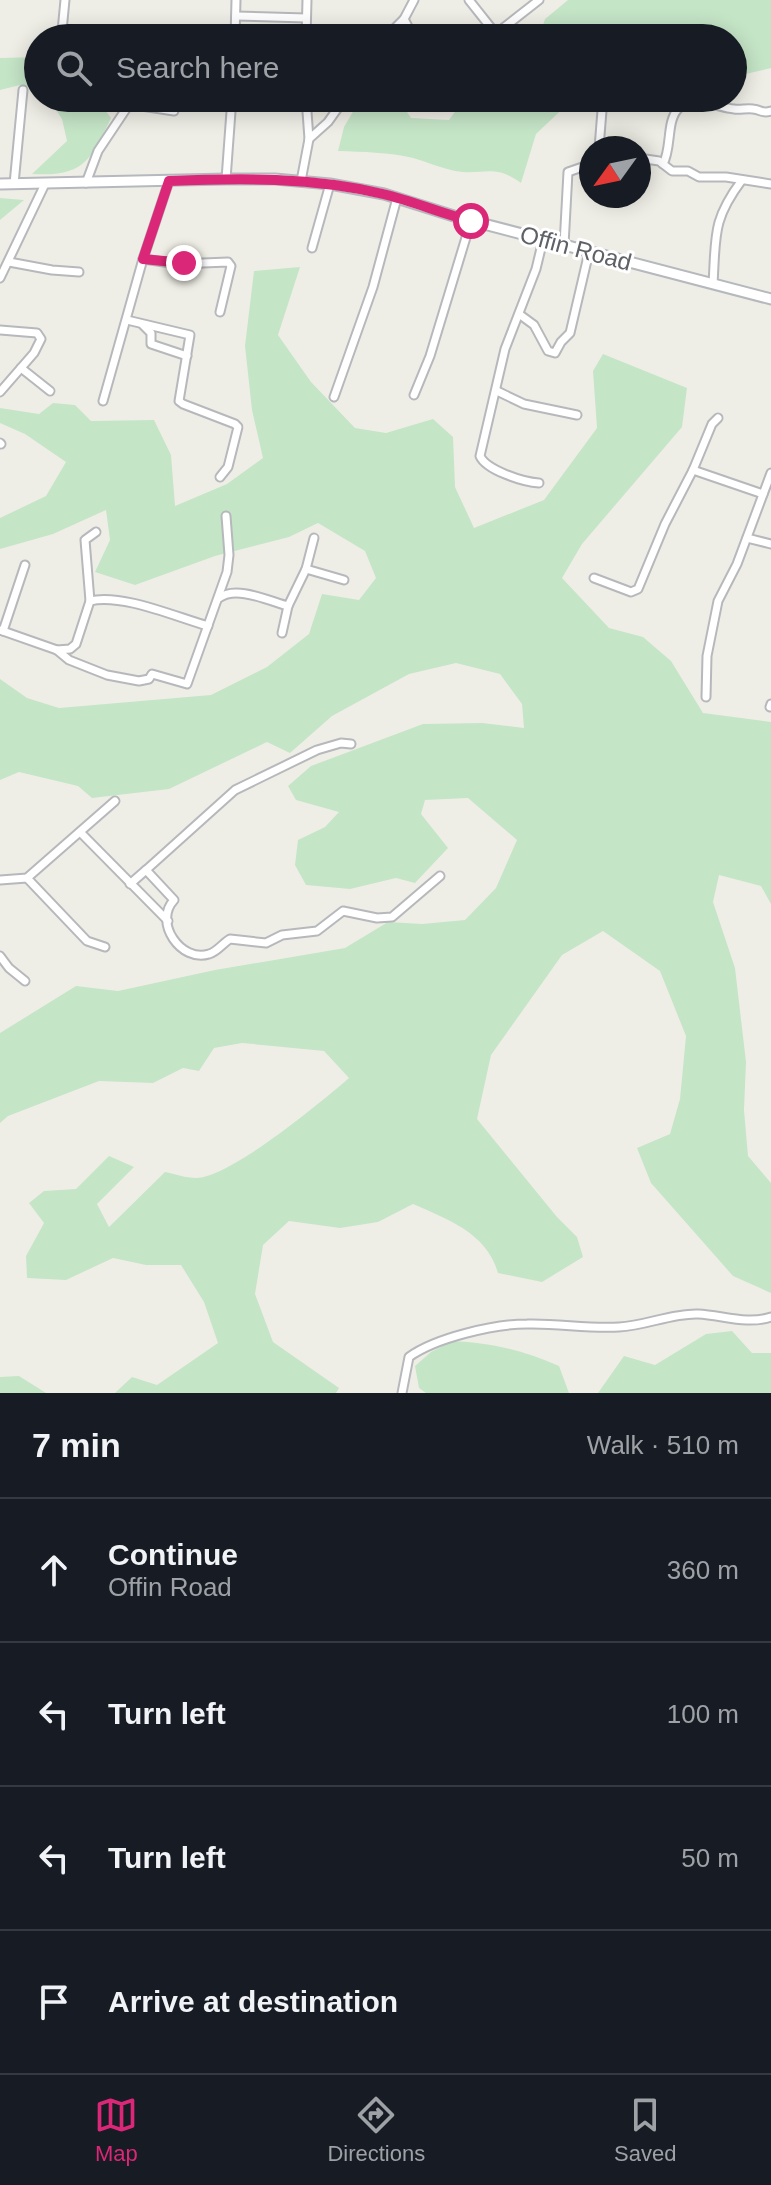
<!DOCTYPE html>
<meta charset="utf-8">
<style>
body{margin:0;font-family:Arial,sans-serif;background:#242831;color:#f1f3f6}
.compass{position:absolute;left:579px;top:136px;width:72px;height:72px;border-radius:50%;background:#171b24;box-shadow:0 4px 20px #0003;rotate:237deg}
.stop{position:absolute;width:24px;height:24px;margin:-18px;border:6px solid #db2777;border-radius:50%;background:#fff}
.stop.end{background:#db2777;border-color:#fff;box-shadow:0 2px 8px #0008}
.list{margin:0;padding:0;list-style:none}
h2{display:flex;justify-content:space-between;align-items:center;height:104px;margin:0;padding:0 32px;font-size:34px}
h2 small{font-size:26px;font-weight:400;color:#9ea1a6}
.list li{display:grid;grid-template-columns:52px 1fr auto;gap:24px;align-items:center;box-sizing:border-box;height:144px;padding:0 32px;border-top:2px solid #363941}
.list b{display:block;font-size:30px;white-space:nowrap}
.list p{margin:0;font-size:26px;white-space:nowrap;color:#9ea1a6}
.list em{font-size:26px;font-style:normal;color:#9ea1a6}
.icon{flex:none;width:44px;height:44px;fill:none;stroke:currentColor;stroke-width:2;stroke-linecap:round;stroke-linejoin:round}
.map{position:relative;flex:none;width:771px;height:1393px;overflow:hidden}
.search{position:absolute;background:#171b24;box-shadow:0 4px 20px #0003;left:24px;right:24px;top:24px;height:88px;display:flex;align-items:center;gap:20px;box-sizing:border-box;padding:0 28px;border-radius:44px;color:#9ea1a6;font-size:30px}
.sheet{height:680px;background:#171b24}
nav{display:flex;justify-content:space-around;align-items:center;box-sizing:border-box;height:112px;border-top:2px solid #363941;background:#171b24;font-size:22px;color:#9ea1a6}
nav a{display:grid;justify-items:center;gap:4px}
nav .on{color:#db2777}
.map>svg:first-child{display:block}
</style>
<div class="map">
<svg width="771" height="1393" viewBox="0 0 771 1393">
<rect width="100%" height="100%" fill="#efeee6"/>
<g fill="#c5e5c7">
<polygon points="568,0 771,0 771,68 733,77 733,38 539,38 545,19"/>
<polygon points="38,57 38,89 20,85 0,90 0,58"/>
<path d="M48,98H96L111,118C90,161 84,177 32,174L67,141L62,119Z"/>
<path d="M361,98H398L411,118L449,120L465,98H574L536,134L521,183C494,163 483,176 455,171C441,168 427,162 413,158C388,152 363,152 338,151L344,127Z"/>
<polygon points="0,198 24,200 0,220"/>
<path d="M300,267L278,335L311,382L355,428L386,433L433,419L453,437L455,487L474,528L544,500L597,428L593,371L603,354L687,388L682,427L582,544L562,578L609,628L643,637L671,661L703,713L771,722V904L761,886L719,875L713,902L735,968L746,1062L744,1110L748,1156L771,1183V1293L733,1276L651,1183L637,1148L670,1134L680,1099L686,1036L660,971L603,931L562,955L491,1055L477,1119L557,1217L577,1237L583,1257L542,1282L498,1273C487,1233 447,1219 413,1204L378,1222L340,1228L289,1221L263,1245L255,1294L273,1342L339,1388L336,1393H115L132,1377L157,1385L218,1343L204,1302L181,1265H146L113,1258L66,1280L27,1278L26,1256L44,1223L29,1203L44,1191L76,1189L109,1156L134,1167L97,1204L109,1227L165,1172C175,1174 186,1178 196,1178C230,1178 321,1102 349,1078L324,1051L242,1043L214,1048L199,1071L183,1068L153,1083L99,1081L8,1116L0,1123V1033L76,986L118,991L215,970L345,948L388,922L422,924L465,920L496,888L517,840L468,798L425,800L421,814L448,848L415,883L396,878L350,889L306,885L295,865L298,840L325,827L339,812L296,800L288,786L311,766L423,724L482,723L524,728L522,704L500,674L456,663L409,674L332,716L290,753L267,742L169,789L92,798L78,786L19,772L0,780V679L27,698L59,708L211,695L267,667L309,634L322,594L359,600L376,578L365,551L318,523L289,537L215,556L135,585L95,572L110,540L106,510L53,534L0,549V518L46,496L66,462L25,434L0,423V408L39,414L53,403L75,405L91,421L154,420L171,455L175,506L227,484L263,458L252,410L245,346L254,271Z"/>
<polygon points="732,1331 752,1353 771,1353 771,1393 598,1393 624,1356 655,1365 706,1334"/>
<path d="M452,1341C492,1343 522,1350 559,1366L569,1393H426L419,1388L415,1366L431,1352Z"/>
<polygon points="19,1376 46,1393 0,1393 0,1377"/>
</g>
<g fill="none" stroke-linecap="round" stroke-linejoin="round">
<defs>
<g id="street">
<polyline points="65,0 62,31 66,38"/>
<polyline points="469,0 492,29 498,32 539,0"/>
<polyline points="236,16 306,18"/>
<polyline points="404,19 414,38"/>
<polyline points="235,38 236,0"/>
<polyline points="306,38 307,0"/>
<polyline points="385,38 404,19 414,0"/>
<polyline points="309,139 328,122 345,98"/>
<polyline points="599,148 603,98"/>
<polyline points="639,158 659,161 672,171 688,171 699,177 726,177 771,184"/>
<path d="M663,164C672,148 666,122 678,109C691,93 718,108 734,109C740,110 747,108 753,109C762,110 762,114 771,111"/>
<polyline points="226,179 232,98"/>
<polyline points="301,181 309,139 306,98"/>
<polyline points="86,183 98,151 128,106 135,105 174,111"/>
<polyline points="14,184 23,90"/>
<polyline points="564,245 568,172 591,164"/>
<polyline points="312,248 330,184"/>
<polyline points="143,259 178,264 228,262 231,266 220,312"/>
<polyline points="9,262 52,270 79,272"/>
<polyline points="0,278 45,184"/>
<path d="M713,284C716,236 712,220 742,180"/>
<polyline points="519,314 534,325 548,351 555,353 561,342 570,333 589,252"/>
<polyline points="127,320 190,335 179,401 183,404 235,424 238,427 228,467 220,477"/>
<polyline points="143,325 151,333 151,344 187,356"/>
<polyline points="0,330 37,333 41,339 34,353 0,392"/>
<polyline points="21,368 50,391"/>
<polyline points="497,391 524,404 577,415"/>
<polyline points="414,395 430,356 471,221"/>
<polyline points="334,397 373,287 397,198"/>
<polyline points="103,401 143,259 169,181"/>
<polyline points="0,443 1,444"/>
<polyline points="693,470 763,494"/>
<path d="M539,483C523,482 486,470 480,456L505,349L536,269L543,240"/>
<polyline points="747,538 771,544"/>
<polyline points="306,569 344,580"/>
<polyline points="594,578 631,592 638,589 665,524 693,470 712,424 718,418"/>
<path d="M219,598C236,585 269,601 288,606"/>
<path d="M90,601C121,593 176,617 208,626"/>
<polyline points="0,630 57,650 69,660 107,675 139,681 149,679 152,674 187,684 227,572 229,555 226,516"/>
<polyline points="3,631 25,565"/>
<polyline points="282,633 288,606 306,569 314,538"/>
<polyline points="57,650 70,649 76,644 90,601 85,540 96,532"/>
<polyline points="706,697 707,656 718,601 737,564 771,473"/>
<polyline points="770,707 771,704"/>
<polyline points="81,833 168,921"/>
<polyline points="146,870 235,790 317,750 341,743 351,744"/>
<polyline points="27,878 87,941 105,947"/>
<polyline points="0,880 27,878 115,801"/>
<path d="M130,884L146,870L174,900C153,922 181,963 209,954C217,952 223,943 230,939L266,943L282,935L317,931L343,911L377,918L392,917L440,876"/>
<polyline points="0,956 9,968 25,981"/>
<path d="M402,1393L409,1357C435,1338 494,1324 527,1324C558,1323 588,1329 619,1327C645,1326 672,1313 698,1314C722,1315 747,1325 771,1317"/>
</g>
<polyline id="secondary" points="0,184 226,179 275,179 330,184 384,194 457,217 771,299"/>
</defs>
<use href="#street" stroke="#b6b8bc" stroke-width="11"/>
<use href="#secondary" stroke="#b5b8bd" stroke-width="13"/>
<use href="#street" stroke="#fff" stroke-width="7"/>
<use href="#secondary" stroke="#fff" stroke-width="9"/>
</g>
<g fill="none" stroke-linecap="round" stroke-linejoin="round">
<path stroke="#db2777" stroke-width="10" d="M184,263L143,259L169,181C241,178 312,177 383,194C412,201 441,213 471,221"/>
</g>
<g text-anchor="middle" dominant-baseline="central" stroke-width="6" stroke-linejoin="round" paint-order="stroke">
<g font-size="24" fill="#5e6166" stroke="#fff">
<text transform="translate(576 248) rotate(15)">Offin Road</text>
</g>
</g>
</svg>
<svg class="compass" viewBox="-18 -18 36 36"><path d="M0-13l5 13h-10z" fill="#e53935"/><path d="M0 13l5-13h-10z" fill="#9ea1a6"/></svg>
<div class="stop" style="left:471px;top:221px"></div>
<div class="stop end" style="left:184px;top:263px"></div>
<div class="search"><svg class="icon" aria-label="search" viewBox="0 0 24 24"><circle cx="10" cy="10" r="6"/><path d="M15 15l6 6"/></svg>Search here</div>
</div>
<section class="sheet">
<h2>7 min<small>Walk · 510 m</small></h2>
<ul class="list">
<li><svg class="icon" aria-label="ahead" viewBox="0 0 24 24"><path d="M12 20V5M6 11l6-6 6 6"/></svg><div><b>Continue</b><p>Offin Road</p></div><em>360 m</em></li>
<li><svg class="icon" aria-label="left" viewBox="0 0 24 24"><path d="M17 20v-9H6M10 6l-5 5 5 5"/></svg><div><b>Turn left</b></div><em>100 m</em></li>
<li><svg class="icon" aria-label="left" viewBox="0 0 24 24"><path d="M17 20v-9H6M10 6l-5 5 5 5"/></svg><div><b>Turn left</b></div><em>50 m</em></li>
<li><svg class="icon" aria-label="arrive" viewBox="0 0 24 24"><path d="M6 21V4h12l-3 4 3 4H6"/></svg><div><b>Arrive at destination</b></div></li>
</ul>
</section>
<nav>
<a class="on"><svg class="icon" aria-label="map" viewBox="0 0 24 24"><path d="M3 6l6-2 6 2 6-2v14l-6 2-6-2-6 2zM9 4v14M15 6v14"/></svg>Map</a>
<a><svg class="icon" aria-label="directions" viewBox="0 0 24 24"><path d="M12 3l9 9-9 9-9-9zM9 14v-3h6M13 9l2 2-2 2"/></svg>Directions</a>
<a><svg class="icon" aria-label="saved" viewBox="0 0 24 24"><path d="M7 4h10v16l-5-4-5 4z"/></svg>Saved</a>
</nav>
